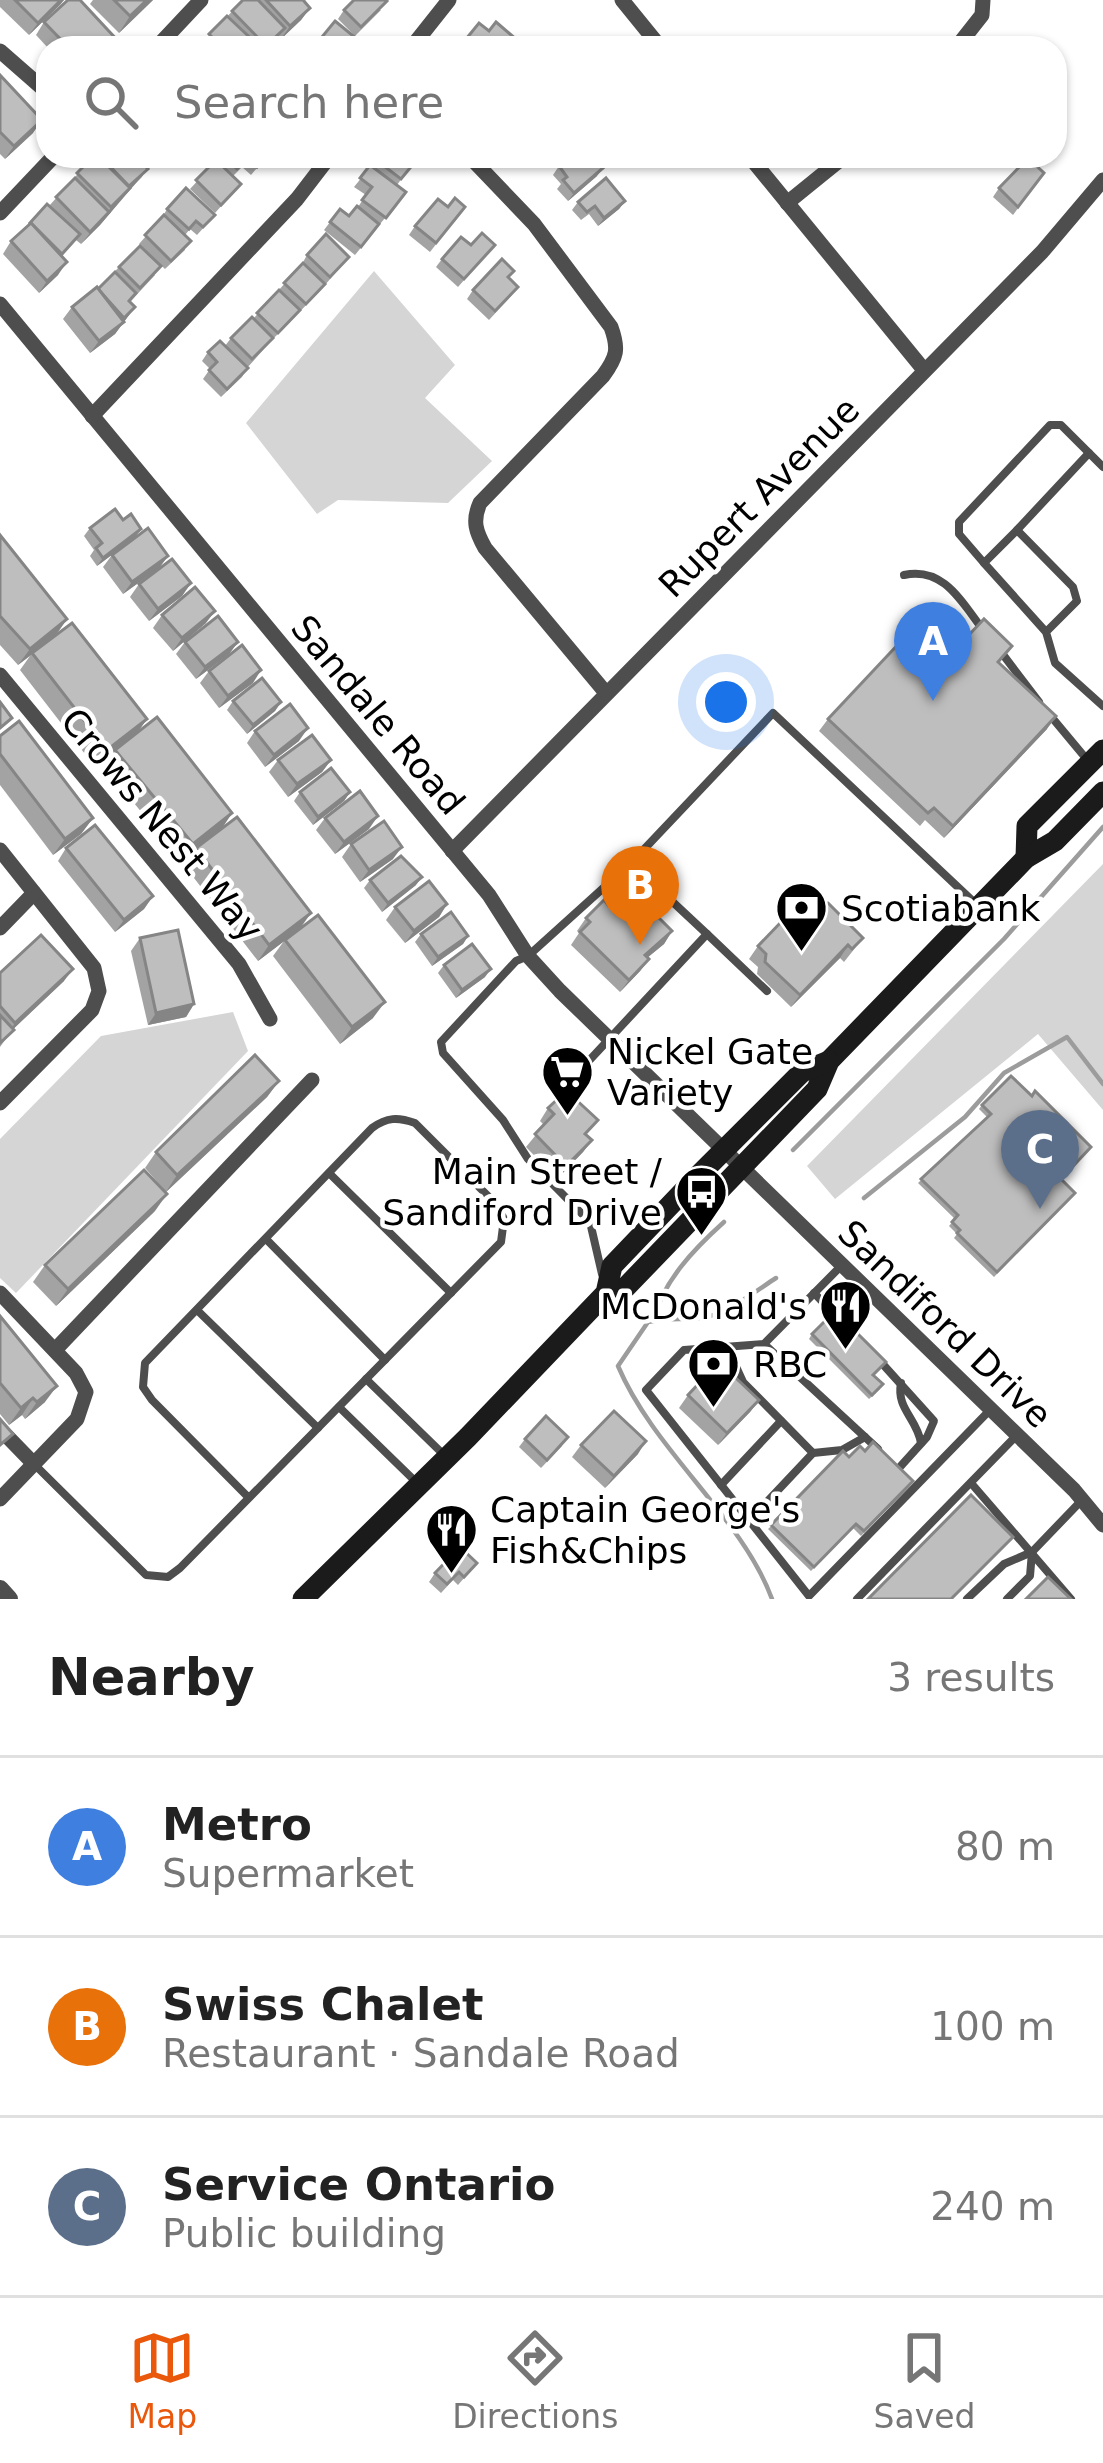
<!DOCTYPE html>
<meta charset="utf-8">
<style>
body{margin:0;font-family:"DejaVu Sans",sans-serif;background:#f6f6f6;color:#222}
.you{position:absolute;left:726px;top:702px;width:42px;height:42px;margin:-30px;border:9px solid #fff;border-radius:50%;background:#1a73e8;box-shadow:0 0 0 18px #1a73e833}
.badge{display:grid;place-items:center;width:78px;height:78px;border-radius:50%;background:#ea580c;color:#fff;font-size:39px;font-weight:700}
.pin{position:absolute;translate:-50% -99px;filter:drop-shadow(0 3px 6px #0008)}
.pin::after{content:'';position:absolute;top:63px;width:42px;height:36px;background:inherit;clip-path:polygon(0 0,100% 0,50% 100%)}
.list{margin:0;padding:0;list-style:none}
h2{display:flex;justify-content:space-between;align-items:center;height:156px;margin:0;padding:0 48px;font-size:51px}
h2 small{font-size:39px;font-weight:400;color:#767676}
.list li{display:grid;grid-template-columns:78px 1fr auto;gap:36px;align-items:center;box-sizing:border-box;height:180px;padding:0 48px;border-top:3px solid #e0e0e0}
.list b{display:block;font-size:45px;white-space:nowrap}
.list p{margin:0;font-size:39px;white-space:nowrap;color:#767676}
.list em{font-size:39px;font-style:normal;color:#767676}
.icon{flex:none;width:66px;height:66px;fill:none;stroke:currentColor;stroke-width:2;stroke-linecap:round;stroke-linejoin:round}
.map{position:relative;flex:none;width:1103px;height:1599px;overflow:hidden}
.search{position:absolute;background:#fff;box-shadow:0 3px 9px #0004;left:36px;right:36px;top:36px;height:132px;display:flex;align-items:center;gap:30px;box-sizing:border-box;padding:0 42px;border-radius:36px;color:#767676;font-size:45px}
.sheet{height:696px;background:#fff}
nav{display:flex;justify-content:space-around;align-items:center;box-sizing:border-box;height:168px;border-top:3px solid #e0e0e0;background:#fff;font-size:33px;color:#767676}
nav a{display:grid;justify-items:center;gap:6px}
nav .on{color:#ea580c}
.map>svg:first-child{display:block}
</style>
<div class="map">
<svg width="1103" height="1599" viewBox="0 0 1103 1599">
<rect width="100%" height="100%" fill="#fff"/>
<g fill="#d5d5d5">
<polygon points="374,271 455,365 425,398 492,461 448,503 338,500 317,514 246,423"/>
<polygon points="1103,864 1103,1110 1038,1034 835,1199 807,1166"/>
<polygon points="233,1012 248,1051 16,1293 0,1278 0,1139 101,1036"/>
</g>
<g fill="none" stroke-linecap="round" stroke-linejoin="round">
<g stroke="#9c9c9c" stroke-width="4.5">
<polyline points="793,1150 1004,939 1103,827"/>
<polyline points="864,1198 965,1117 1004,1073 1067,1037 1103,1084"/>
<path d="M653,1321C663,1281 694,1249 724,1222"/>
<path d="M772,1599C742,1517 654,1451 618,1366L648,1322C669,1317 688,1321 707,1317C730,1311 756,1291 776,1278"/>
</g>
<g stroke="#4e4e4e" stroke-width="8">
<polyline points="1017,530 1089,453"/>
<polyline points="984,563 959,534 959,522 1050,425 1061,425 1103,467"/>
<path d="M904,575C944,566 962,603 984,631"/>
<polyline points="1046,632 1077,601 1073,587 1017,530 984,563 1046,632 1055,663 1103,706"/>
<polyline points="1001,652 1039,702"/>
<polyline points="1049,714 1089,762"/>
<polyline points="707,934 767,991"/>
<polyline points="571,1080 707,934 631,863 773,713 978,906"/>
<polyline points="329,1173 451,1293"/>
<polyline points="266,1239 385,1360"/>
<polyline points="840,1267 764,1344 684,1350 646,1390 809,1596 989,1411"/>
<polyline points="602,1274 590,1222 528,1159 503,1120 443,1053 441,1042 516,961 528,956 631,863"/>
<polyline points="814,1293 839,1319"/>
<polyline points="197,1310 318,1428"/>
<polyline points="764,1344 878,1449"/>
<polyline points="727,1347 743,1382 813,1453 749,1521"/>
<polyline points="879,1360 934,1421 927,1437 899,1468"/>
<polyline points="366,1379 443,1454"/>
<path d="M901,1383C896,1409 917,1418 921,1443"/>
<polyline points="339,1407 415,1481"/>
<polyline points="813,1453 842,1450 865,1437"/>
<path d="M35,1465L146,1575L168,1577L180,1568L501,1242L504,1219L497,1205L415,1123C398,1117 387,1117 372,1128L145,1363L143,1387L152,1400L249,1498"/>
<polyline points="971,1483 1071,1599"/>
<polyline points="721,1485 781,1421"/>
<polyline points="857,1599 1016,1436"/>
<polyline points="967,1599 1004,1564 1032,1552 1081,1501"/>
<polyline points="1007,1599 1030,1576 1032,1552"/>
</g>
<g stroke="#4e4e4e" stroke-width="15">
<polyline points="622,0 661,48"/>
<polyline points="156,48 201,0"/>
<polyline points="411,48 449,0"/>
<polyline points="956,48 982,15 983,0"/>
<polyline points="0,51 48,93"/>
<path d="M469,156L534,224L611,327C619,349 617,357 603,376L480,503C472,521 476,532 485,548L606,693"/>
<polyline points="749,156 924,370"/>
<polyline points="787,203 845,156"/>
<polyline points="0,213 54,156"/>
<polyline points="0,304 489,895 528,956 560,991 1074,1490 1103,1525"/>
<polyline points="92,416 297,199 330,156"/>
<polyline points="0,675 239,964 270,1019"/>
<polyline points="0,850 94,968 99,991 92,1010 0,1103"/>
<polyline points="452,851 1042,252 1103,180"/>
<polyline points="0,928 34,893"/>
<polyline points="0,1293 76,1373 86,1392 77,1419 0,1499"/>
<polyline points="55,1350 312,1080"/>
<polyline points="0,1429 34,1464"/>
</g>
<polyline stroke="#4e4e4e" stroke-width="18" points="0,1589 9,1599"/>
<g stroke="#1b1b1b" stroke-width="21">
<polyline points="1026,858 1027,826 1103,750"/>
<polyline points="606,1293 626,1287 817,1089 829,1061 1026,858 1055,841 1103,792"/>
<polyline points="303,1599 468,1437 606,1293 612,1266 698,1176 802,1072 829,1061"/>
</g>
</g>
<g fill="#a3a3a3">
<polygon points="0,0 64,0 29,35 0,7"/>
<polygon points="93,0 153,0 119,33 90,4"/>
<polygon points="243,0 305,0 310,8 301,20 281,39 279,36 268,48 197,48"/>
<polygon points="344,10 381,10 355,36 338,19"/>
<polygon points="44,22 115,48 48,48 36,35"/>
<polygon points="479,23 511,48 462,48 460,47"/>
<polygon points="0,75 33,133 5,159 0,154"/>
<polygon points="94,156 157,156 146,166 142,177 129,190 100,225 81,244 76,240 62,256 58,275 39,293 3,254 11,241 49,206"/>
<polygon points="214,156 267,156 251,175 242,167 233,176 241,184 215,213 190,189 215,162 212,159"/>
<polygon points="379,156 418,156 397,185 406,192 355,255 324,230 340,209 349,216 358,207 366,195 354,187"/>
<polygon points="525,156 561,156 549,167 541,158 533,165"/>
<polygon points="559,166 597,176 568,201 557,189 561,184 553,175"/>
<polygon points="1044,173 1013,215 993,197 999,188"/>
<polygon points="625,201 619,209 598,226 589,214 581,220 572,210 578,202"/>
<polygon points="448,207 465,207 430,252 409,235 415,226"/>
<polygon points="167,209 215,215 197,235 190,229 185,235 185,250 165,269 139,244 162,218"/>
<polygon points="471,245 495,245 458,287 436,267 442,259"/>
<polygon points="307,255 349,257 319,292 271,341 247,368 242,377 221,397 203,379 210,369 202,361 208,352 225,346 231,338 253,319 302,264"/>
<polygon points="119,267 155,275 130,302 129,315 115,334 90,353 63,319 72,307 98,289"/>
<polygon points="509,278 512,295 489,320 467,299 473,290"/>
<polygon points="123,520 141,529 135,537 168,556 159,568 123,594 103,567 112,555 97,566 90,556 94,550 84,536 90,528"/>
<polygon points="0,535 67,619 56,635 147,719 137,732 232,813 221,829 373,1018 340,1044 273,956 284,941 258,961 184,865 194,851 181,861 104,766 113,753 95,767 20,670 30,656 18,665 0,645"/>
<polygon points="191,583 182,596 149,621 130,597 139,584"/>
<polygon points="162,615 206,623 173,651 153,628"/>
<polygon points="967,637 1012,646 999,663 1047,729 944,838 925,820 920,826 819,731 828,719"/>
<polygon points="185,642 238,642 229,654 196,679 176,654"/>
<polygon points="209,671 253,683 219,708 200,683"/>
<polygon points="233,701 281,702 275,711 247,734 227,710"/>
<polygon points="255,731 299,741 265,767 247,743"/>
<polygon points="0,736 93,818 81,834 53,855 0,785"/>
<polygon points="278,760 331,760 322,772 288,797 269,772"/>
<polygon points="300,792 350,792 344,801 313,825 294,801"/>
<polygon points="325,818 369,829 335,854 316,830"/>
<polygon points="351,844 393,859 360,882 342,857"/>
<polygon points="66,848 153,896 144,909 115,932 58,861"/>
<polygon points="370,880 416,885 382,912 364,888"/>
<polygon points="818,903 863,938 844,962 840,958 791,1007 757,974 758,967 749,959 758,946"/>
<polygon points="447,904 439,917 405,943 386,920 395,907"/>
<polygon points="608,905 672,931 664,944 648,957 649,959 640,971 620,992 571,945 579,933 577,931 586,918"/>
<polygon points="421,934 468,936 463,944 432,966 415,942"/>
<polygon points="140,938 194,1004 186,1017 148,1025 131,951"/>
<polygon points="444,965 485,977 456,998 438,973"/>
<polygon points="0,973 64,981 13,1029 0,1047"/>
<polygon points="279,1081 267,1097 166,1192 145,1168 156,1152"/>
<polygon points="982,1105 1062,1180 1072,1197 994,1277 954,1238 957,1234 949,1226 955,1219 918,1183 987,1117 979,1109"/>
<polygon points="548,1108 592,1140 583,1152 557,1179 526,1147 544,1125 540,1121"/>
<polygon points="155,1211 56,1306 33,1282 45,1265"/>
<polygon points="0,1316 45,1402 25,1419 22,1415 9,1425 0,1414"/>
<polygon points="812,1334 886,1362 874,1375 880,1389 869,1399 809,1339"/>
<polygon points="688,1395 759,1400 750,1412 718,1445 679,1408"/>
<polygon points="525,1439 562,1446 541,1468 519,1447"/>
<polygon points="581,1445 638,1454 605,1488 572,1457"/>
<polygon points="865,1451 910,1486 861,1536 853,1528 811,1571 768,1529 849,1457"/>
<polygon points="477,1563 458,1585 453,1580 441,1593 429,1582 435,1573"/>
</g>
<g fill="#858585">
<polygon points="61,0 64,0 60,5 29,35 38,23"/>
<polygon points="147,0 153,0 119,33 130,16"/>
<polygon points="310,8 301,20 281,39 290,26"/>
<polygon points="42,120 33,133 5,159 14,146"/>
<polygon points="603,168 597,176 568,201 574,193"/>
<polygon points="148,169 100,225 81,244 129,186"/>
<polygon points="625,201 619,209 598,226 604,218"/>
<polygon points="67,262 58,275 39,293 47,281"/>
<polygon points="135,307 115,334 90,353 99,341 119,325"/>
<polygon points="141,529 135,537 97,566 103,558"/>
<polygon points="168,556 159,568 123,594 132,582"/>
<polygon points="191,583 182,596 149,621 158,609"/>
<polygon points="215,611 206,623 173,651 182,638"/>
<polygon points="67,619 55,636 18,665 30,649"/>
<polygon points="238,642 229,654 196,679 205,667"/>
<polygon points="261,670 253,683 219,708 228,696"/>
<polygon points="281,702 275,711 247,734 253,725"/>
<polygon points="1056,716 1047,729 944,838 953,826"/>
<polygon points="147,719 135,736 95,767 107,750"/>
<polygon points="308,728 299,741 265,767 274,755"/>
<polygon points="331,760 322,772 288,797 297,784"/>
<polygon points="350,792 344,801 313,825 318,817"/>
<polygon points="232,813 221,830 181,861 193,844"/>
<polygon points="378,816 369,829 335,854 344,842"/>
<polygon points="93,818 81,834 53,855 65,839"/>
<polygon points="402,847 393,859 360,882 369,870"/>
<polygon points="422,877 416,885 382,912 388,903"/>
<polygon points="153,896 144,909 115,932 124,920"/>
<polygon points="447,904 439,917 405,943 414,931"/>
<polygon points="311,913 299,930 258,961 269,945"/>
<polygon points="672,931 664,944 636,967 645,955"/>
<polygon points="468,936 463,944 432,966 438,957"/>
<polygon points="848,945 840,958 791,1007 800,995"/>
<polygon points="649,959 640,971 620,992 629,980"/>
<polygon points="73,969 64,981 7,1035 15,1023"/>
<polygon points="491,969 485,977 456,998 462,990"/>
<polygon points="385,1002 373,1018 340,1044 352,1027"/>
<polygon points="194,1004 186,1017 148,1025 156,1013"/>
<polygon points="279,1081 267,1097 166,1192 177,1175"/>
<polygon points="592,1140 583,1152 557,1179 566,1166"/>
<polygon points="167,1194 155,1211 56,1306 68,1289"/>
<polygon points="57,1386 45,1402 25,1419 37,1402"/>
<polygon points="33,1398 22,1415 9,1425 21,1408"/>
<polygon points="759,1400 750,1412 718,1445 727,1433"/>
<polygon points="646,1441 638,1454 605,1488 614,1476"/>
</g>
<g fill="#bebebe" stroke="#858585" stroke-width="3">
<polygon points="15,0 61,0 38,23"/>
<polygon points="68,0 80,0 119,42 113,48 69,48 44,22"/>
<polygon points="114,0 147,0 130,16"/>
<polygon points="243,0 258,0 285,28 266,46 232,11"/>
<polygon points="266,0 303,0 310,8 290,26"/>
<polygon points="354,0 386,0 387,1 361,27 344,10"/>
<polygon points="227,16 261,48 223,48 209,34"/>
<polygon points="335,21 357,39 349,48 323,48 317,43"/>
<polygon points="496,22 517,40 510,48 478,48 466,39 479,23 489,31"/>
<polygon points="208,38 216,48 197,48"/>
<polygon points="0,75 42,120 14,146 0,132"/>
<polygon points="94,156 98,156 130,188 111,207 77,173"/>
<polygon points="100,156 136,156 148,169 129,186"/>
<polygon points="224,156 267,156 257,167 248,158 237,169"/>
<polygon points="379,156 418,156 419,157 401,179 376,160"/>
<polygon points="571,156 593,156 603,168 574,193 563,180 567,177 559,166"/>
<polygon points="1028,158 1044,173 1018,207 999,188"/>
<polygon points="216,160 241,184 221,205 196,180"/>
<polygon points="370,165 406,192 386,218 362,200 372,187 360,178"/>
<polygon points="75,178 109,212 90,232 56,197"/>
<polygon points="606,178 625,201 604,218 595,206 587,212 578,202"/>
<polygon points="186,188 215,215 203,227 196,221 189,229 167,209"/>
<polygon points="455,198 465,207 436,243 415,226 438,199 448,207"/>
<polygon points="47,204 80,234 62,254 31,223 29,224"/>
<polygon points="357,206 379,224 361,247 330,222 340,209 349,216"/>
<polygon points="164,215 191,241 171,261 145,235"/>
<polygon points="31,223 67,262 47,281 11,241"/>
<polygon points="482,233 495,245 464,279 442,259 461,237 471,245"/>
<polygon points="326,234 349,257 330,277 307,255"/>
<polygon points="140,246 161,266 140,288 119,267"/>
<polygon points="502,259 514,271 508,277 518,287 495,311 473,290"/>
<polygon points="303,263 325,284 306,304 284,283"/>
<polygon points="115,272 136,293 129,301 135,307 124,318 98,289"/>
<polygon points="97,287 124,322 99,341 72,307"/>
<polygon points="279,290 300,310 278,333 257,313"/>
<polygon points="252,317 273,338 252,359 231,338"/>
<polygon points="220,341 248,368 227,389 209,370 217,362 208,352"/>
<polygon points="115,509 123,520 131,514 141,529 103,558 96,548 102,543 90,528"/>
<polygon points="148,528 168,556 132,582 112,555"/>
<polygon points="0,535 67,619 30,649 0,616"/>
<polygon points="172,559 191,583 158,609 139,584"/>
<polygon points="195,587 215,611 182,638 162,615"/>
<polygon points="934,606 967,637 984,619 1012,646 998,662 1056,716 953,826 934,808 928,813 828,719"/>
<polygon points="218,616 238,642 205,667 185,642"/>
<polygon points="72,623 147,719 107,750 32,653"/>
<polygon points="242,645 261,670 228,696 209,671"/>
<polygon points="262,678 281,702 253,725 233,701"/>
<polygon points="0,702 12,718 0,728"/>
<polygon points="290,704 308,728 274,755 255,731"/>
<polygon points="157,717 232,813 193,844 115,750"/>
<polygon points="19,721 93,818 65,839 0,754 0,736"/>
<polygon points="312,735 331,760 297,784 278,760"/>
<polygon points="331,768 350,792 318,817 300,792"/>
<polygon points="360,791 378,816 344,842 325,818"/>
<polygon points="237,817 311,913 269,945 196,848"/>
<polygon points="384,821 402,847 369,870 351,844"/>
<polygon points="95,825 153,896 124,920 66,848"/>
<polygon points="401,856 422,877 388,903 370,880"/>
<polygon points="429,881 447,904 414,931 395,907"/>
<polygon points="627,886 672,931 645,955 649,959 629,980 580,932 590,922 586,918 604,900 608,905"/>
<polygon points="808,894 818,903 828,903 863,938 852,949 848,945 800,995 765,962 766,954 758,946"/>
<polygon points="451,912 468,936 438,957 421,934"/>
<polygon points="318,915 385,1002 352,1027 285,940"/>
<polygon points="178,930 194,1004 156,1013 140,938"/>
<polygon points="41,935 73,969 15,1023 0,1006 0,973"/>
<polygon points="472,944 491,969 462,990 444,965"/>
<polygon points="0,1015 14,1030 0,1043"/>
<polygon points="255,1055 279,1081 177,1175 156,1152"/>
<polygon points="1011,1076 1032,1096 1035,1091 1091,1147 1061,1179 1075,1193 997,1272 957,1233 960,1230 952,1222 958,1215 921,1179 991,1114 982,1105"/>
<polygon points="571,1095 598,1120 585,1134 592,1140 566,1166 535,1134 554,1114 548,1108 560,1097"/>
<polygon points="144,1170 167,1194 68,1289 45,1265"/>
<polygon points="835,1311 886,1362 873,1375 883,1384 872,1395 812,1334"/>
<polygon points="0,1316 57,1386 37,1402 33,1398 21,1408 0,1383"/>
<polygon points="719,1362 759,1400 727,1433 688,1395"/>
<polygon points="614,1411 646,1441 614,1476 581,1445"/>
<polygon points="546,1416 568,1437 547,1460 525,1439"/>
<polygon points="0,1419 13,1434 0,1445"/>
<polygon points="873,1442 913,1481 864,1531 856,1524 814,1567 771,1525 843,1451 849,1457 860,1446 865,1451"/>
<polygon points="971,1495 1013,1537 951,1599 868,1599"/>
<polygon points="460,1547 477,1563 464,1577 459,1572 447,1584 435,1573"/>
<polygon points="1048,1577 1071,1599 1026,1599"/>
</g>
<defs>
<symbol id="bank-pin" viewBox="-11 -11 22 30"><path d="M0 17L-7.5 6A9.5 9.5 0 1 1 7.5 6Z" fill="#000" stroke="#fff"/><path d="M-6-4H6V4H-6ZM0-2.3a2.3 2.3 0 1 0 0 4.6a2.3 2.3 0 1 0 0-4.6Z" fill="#fff"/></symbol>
<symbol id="supermarket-pin" viewBox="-11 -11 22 30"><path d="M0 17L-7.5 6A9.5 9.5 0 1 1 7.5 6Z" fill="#000" stroke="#fff"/><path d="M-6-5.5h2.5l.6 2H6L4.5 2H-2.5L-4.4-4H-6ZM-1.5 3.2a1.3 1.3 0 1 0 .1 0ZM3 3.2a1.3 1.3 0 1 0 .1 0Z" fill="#fff"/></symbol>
<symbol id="bus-pin" viewBox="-11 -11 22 30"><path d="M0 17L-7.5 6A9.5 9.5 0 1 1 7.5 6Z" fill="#000" stroke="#fff"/><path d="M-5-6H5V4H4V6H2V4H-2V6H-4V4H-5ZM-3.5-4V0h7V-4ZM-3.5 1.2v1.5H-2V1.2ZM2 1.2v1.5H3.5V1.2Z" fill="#fff"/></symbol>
<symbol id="restaurant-pin" viewBox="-11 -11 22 30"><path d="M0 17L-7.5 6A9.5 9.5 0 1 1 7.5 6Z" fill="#000" stroke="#fff"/><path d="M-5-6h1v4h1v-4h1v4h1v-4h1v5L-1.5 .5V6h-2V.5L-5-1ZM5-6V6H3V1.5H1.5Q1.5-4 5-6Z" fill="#fff"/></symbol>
</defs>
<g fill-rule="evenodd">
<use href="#bank-pin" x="772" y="878" width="59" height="81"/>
<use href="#supermarket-pin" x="538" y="1042" width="59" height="81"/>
<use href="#bus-pin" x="672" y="1162" width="59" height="81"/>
<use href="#restaurant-pin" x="816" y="1276" width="59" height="81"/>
<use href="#bank-pin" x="684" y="1334" width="59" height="81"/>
<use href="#restaurant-pin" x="422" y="1500" width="59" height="81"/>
</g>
<g text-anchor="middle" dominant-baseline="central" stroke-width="9" stroke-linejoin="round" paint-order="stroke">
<g font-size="36" fill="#000" stroke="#fff">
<text transform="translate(759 497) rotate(-45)">Rupert Avenue</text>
<text transform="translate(378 715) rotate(50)">Sandale Road</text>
<text transform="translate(162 825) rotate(50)">Crows Nest Way</text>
<text transform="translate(945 1324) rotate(44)">Sandiford Drive</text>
</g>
<g font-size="36" fill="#000" stroke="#fff" text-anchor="start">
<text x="841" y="908">Scotiabank</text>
<text x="607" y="1051">Nickel Gate<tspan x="607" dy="41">Variety</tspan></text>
<text x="662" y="1171" text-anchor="end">Main Street /<tspan x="662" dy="41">Sandiford Drive</tspan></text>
<text x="807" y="1306" text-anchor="end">McDonald's</text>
<text x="753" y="1364">RBC</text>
<text x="490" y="1509">Captain George's<tspan x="490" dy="41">Fish&amp;Chips</tspan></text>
</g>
</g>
</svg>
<div class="you"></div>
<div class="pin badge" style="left:933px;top:701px;background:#3f7fe0">A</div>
<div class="pin badge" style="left:640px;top:945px;background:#e8710a">B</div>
<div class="pin badge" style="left:1040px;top:1209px;background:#5c6f8a">C</div>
<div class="search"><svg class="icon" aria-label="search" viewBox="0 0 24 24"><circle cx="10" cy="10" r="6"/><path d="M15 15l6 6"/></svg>Search here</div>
</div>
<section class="sheet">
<h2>Nearby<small>3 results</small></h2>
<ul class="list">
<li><span class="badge" style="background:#3f7fe0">A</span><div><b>Metro</b><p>Supermarket</p></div><em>80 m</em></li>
<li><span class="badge" style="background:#e8710a">B</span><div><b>Swiss Chalet</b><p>Restaurant · Sandale Road</p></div><em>100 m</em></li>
<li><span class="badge" style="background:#5c6f8a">C</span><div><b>Service Ontario</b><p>Public building</p></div><em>240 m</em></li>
</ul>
</section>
<nav>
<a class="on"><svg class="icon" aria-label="map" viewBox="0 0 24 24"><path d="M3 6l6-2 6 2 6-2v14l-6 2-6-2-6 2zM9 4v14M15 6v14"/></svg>Map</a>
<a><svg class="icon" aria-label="directions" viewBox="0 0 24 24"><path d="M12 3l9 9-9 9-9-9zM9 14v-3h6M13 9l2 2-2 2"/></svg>Directions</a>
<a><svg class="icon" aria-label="saved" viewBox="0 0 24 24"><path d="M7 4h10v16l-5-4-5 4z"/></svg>Saved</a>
</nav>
